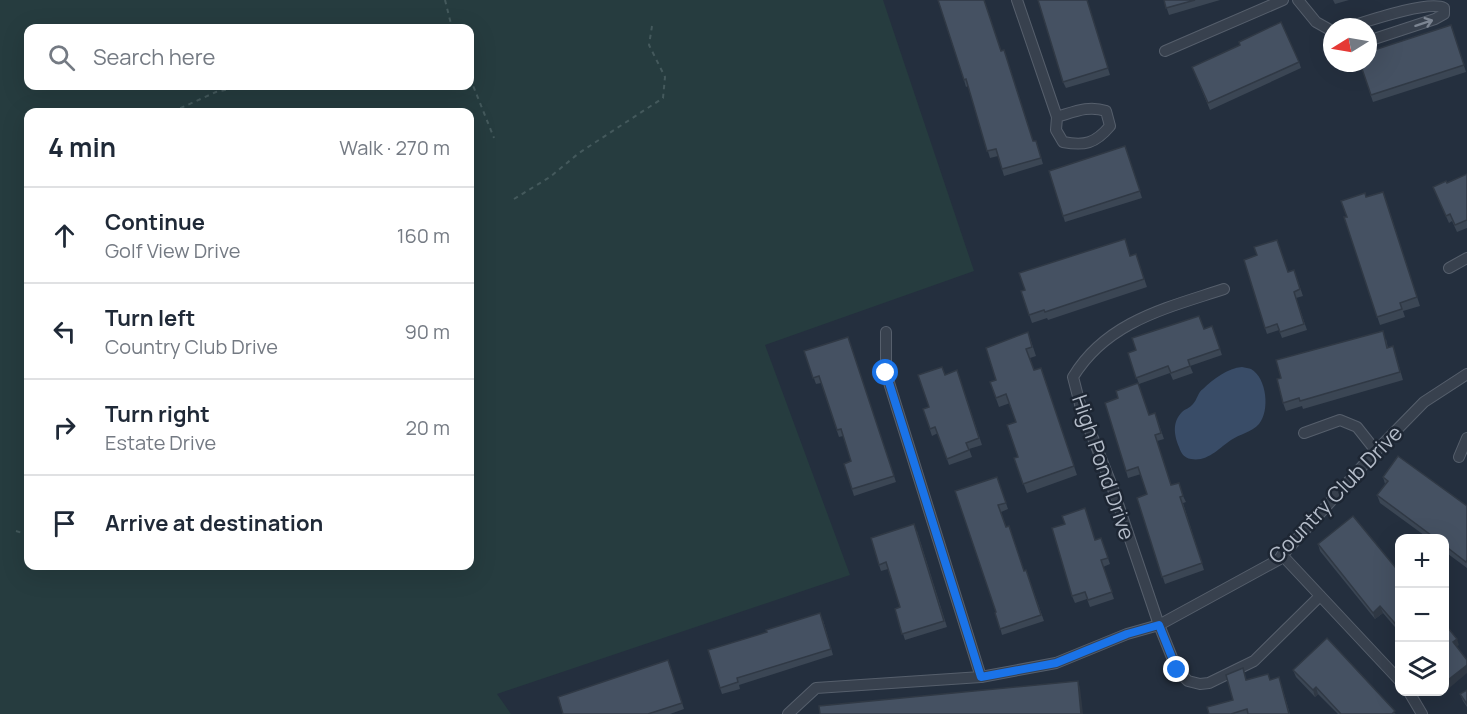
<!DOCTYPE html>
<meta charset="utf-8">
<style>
body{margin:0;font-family:Manrope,sans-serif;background:#f2f2f3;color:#1f2937}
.controls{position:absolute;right:18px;bottom:18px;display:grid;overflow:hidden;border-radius:12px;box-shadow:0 6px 24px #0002}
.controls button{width:54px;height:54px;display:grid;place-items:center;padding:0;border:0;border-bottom:2px solid #e0e1e3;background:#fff;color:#1f2937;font:30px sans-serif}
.compass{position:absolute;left:1323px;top:18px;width:54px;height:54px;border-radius:50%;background:#fff;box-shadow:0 6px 24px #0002;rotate:259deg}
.stop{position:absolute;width:18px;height:18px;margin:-14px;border:4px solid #1a73e8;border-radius:50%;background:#fff}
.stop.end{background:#1a73e8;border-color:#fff;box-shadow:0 2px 6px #0008}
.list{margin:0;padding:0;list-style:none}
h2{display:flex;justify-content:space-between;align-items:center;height:78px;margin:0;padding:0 24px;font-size:26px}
h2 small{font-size:20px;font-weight:400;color:#747a83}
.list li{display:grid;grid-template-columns:39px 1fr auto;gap:18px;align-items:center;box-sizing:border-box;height:96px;padding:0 24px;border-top:2px solid #e0e1e3}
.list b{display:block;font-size:22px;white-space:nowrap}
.list p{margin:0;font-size:20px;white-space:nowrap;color:#747a83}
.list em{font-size:20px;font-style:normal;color:#747a83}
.icon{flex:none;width:33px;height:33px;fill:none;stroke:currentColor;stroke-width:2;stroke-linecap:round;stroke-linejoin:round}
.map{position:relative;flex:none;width:1467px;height:714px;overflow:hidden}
.search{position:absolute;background:#fff;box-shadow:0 6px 24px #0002;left:24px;top:24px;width:450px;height:66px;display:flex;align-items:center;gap:15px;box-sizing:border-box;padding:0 21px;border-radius:12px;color:#747a83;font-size:22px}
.panel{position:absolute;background:#fff;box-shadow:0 6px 24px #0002;left:24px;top:108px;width:450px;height:462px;border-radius:12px}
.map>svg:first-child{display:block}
</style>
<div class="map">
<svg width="1467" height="714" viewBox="0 0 1467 714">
<rect width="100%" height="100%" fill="#242f3e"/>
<path fill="#263c3f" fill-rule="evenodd" d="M0,0H883L974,271L765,345L850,575L497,694L511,714H0ZM28,28H470V86H28ZM470,112V566H28V112Z"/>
<path fill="#394c67" d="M1242,367C1245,368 1249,368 1251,369C1267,378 1270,411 1259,424C1252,432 1240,434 1231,440C1219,448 1208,462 1191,459C1184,458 1181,453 1179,447C1174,435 1172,422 1182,412C1185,409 1190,408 1193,404C1197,400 1198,392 1203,389C1213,379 1228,368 1242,367Z"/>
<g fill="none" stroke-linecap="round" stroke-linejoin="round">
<defs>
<g id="street">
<path d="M1017,0L1057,117L1056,130L1063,142C1084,146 1095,144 1110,126L1106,111C1088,105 1074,112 1057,117"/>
<polyline points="1298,0 1316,22 1332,31"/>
<path d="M1349,27C1368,21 1429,0 1444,8V14L1435,19L1368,41"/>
<polyline points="1165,51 1283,0"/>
<polyline points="1449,268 1467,258"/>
<path d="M1224,289C1167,308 1107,321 1073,377L1081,408L1112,486L1159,625L1177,670L1188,681L1200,684L1209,683L1254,661L1320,596"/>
<polyline points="886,332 886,373 981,677"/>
<polyline points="1304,433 1340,420 1357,427 1376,451"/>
<polyline points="1459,457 1467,438"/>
<polyline points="1282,555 1400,681"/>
<polyline points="1409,692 1422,714"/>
<polyline points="788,714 816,688 981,677 1056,663 1127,634 1159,625 1278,560 1376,451 1424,402 1467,374"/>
</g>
</defs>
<use href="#street" stroke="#565f6c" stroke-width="12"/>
<g stroke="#44595c" stroke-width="2" stroke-dasharray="4.5 4.5" stroke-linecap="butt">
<polyline points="445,0 452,28"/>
<polyline points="352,28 353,28"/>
<polyline points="470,78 494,138"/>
<polyline points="172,112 216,92 243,86"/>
<polyline points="514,199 550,177 579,153 663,98 665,77 649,45 652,26"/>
<polyline points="16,531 28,535"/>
<polyline points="192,566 268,568 338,566"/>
</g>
<use href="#street" stroke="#38414e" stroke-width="10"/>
</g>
<g fill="#3b4654">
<polygon points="1087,0 1110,75 1066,88 1063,82"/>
<polygon points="1164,0 1220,0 1169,15"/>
<polygon points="1333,0 1349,0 1335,4"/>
<polygon points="1451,25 1466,72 1373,102 1360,63"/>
<polygon points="1240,45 1299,62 1301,68 1210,110 1192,67"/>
<polygon points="1001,51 1033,141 1038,147 1043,164 1004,176 998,156 990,158 968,86 966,87 964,80"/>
<polygon points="1125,146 1142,198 1065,222 1049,171"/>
<polygon points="1467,174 1467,228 1457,232 1452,221 1449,223 1433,187 1447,183"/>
<polygon points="1366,197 1386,200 1420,306 1403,311 1405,317 1380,325 1344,217 1347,217"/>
<polygon points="1136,254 1147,287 1048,320 1047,318 1032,323 1021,291"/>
<polygon points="1294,270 1303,296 1296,298 1307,330 1282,338 1279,330 1267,334 1265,328 1288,272"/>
<polygon points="1212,326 1222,355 1190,366 1193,373 1173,380 1170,373 1139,384 1128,353"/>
<polygon points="1028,332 1036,356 1030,358 1034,370 1041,368 1077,475 1027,493 1014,458 1018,457 1016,422 1010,403 999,407 990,382 996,380"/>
<polygon points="848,337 896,482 854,496 844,464 851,461 843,436 839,437 821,383 816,384 804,351"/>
<polygon points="1386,339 1388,348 1393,346 1403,380 1303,409 1302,406 1286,411 1283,403"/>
<polygon points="957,370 982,445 969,449 972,457 949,465 938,433 932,436 923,409 929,407 945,375"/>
<polygon points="1155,413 1164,439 1157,441 1171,485 1183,496 1186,502 1183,503 1204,570 1165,584 1137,498 1147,494 1141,474 1128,478 1126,471 1149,415"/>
<polygon points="997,477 1008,509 1001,512 1006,527 1024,571 1026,570 1044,621 1002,635 996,612"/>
<polygon points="1383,477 1467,506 1467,568 1444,551 1444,538 1428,538 1380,503 1377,495 1385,484"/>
<polygon points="917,531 947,627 905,640 895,609 900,607 888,569 881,571 879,565"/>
<polygon points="1101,538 1110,564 1103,567 1114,599 1090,607 1087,599 1075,603 1072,596 1096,540"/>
<polygon points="1318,544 1400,573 1400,633 1383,613 1375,619 1320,551"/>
<polygon points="823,620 833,655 739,685 740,689 722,694 720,688"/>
<polygon points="668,660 684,709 670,714 563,714"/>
<polygon points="1293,670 1396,714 1338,714 1318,694 1315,697 1296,677"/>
<polygon points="1279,677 1290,714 1209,714 1233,700 1247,680 1270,680"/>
<polygon points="1467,690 1467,707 1463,701 1460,694"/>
</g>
<g fill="#303945">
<polygon points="1380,606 1383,613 1375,619 1373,613"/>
<polygon points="1457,639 1459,645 1455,648 1453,642"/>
<polygon points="1467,665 1467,673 1447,690 1444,683"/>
<polygon points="1078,681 1080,688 1083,714 1081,714"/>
<polygon points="1316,687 1318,694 1315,697 1313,690"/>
</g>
<g fill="#455162" stroke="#303945" stroke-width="1.5">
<polygon points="938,0 984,0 1001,51 1004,50 1033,141 1036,141 1041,158 1002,169 996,149 987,151 966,79 964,80"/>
<polygon points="1038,0 1087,0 1108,68 1063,82"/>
<polygon points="1164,0 1195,0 1166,8"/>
<polygon points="1281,22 1299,62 1208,103 1192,67 1240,45 1239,42"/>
<polygon points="1451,25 1464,65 1371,95 1360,63 1368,63 1368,52"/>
<polygon points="1125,146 1140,191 1063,216 1049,171"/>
<polygon points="1467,174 1467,220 1455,225 1450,214 1446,216 1433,187 1446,181 1447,183"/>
<polygon points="1383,192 1417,297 1400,303 1402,309 1377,317 1344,217 1347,217 1341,201 1365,193 1366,197"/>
<polygon points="1125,239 1130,256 1136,254 1144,279 1045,312 1044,310 1029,315 1021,291 1025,290 1019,273"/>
<polygon points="1277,240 1288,272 1294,270 1300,289 1294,292 1304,324 1280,332 1277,324 1265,328 1244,260 1257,255 1254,247"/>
<polygon points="1199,316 1204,329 1212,326 1220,349 1188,360 1190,366 1171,373 1168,366 1136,378 1128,353 1136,350 1132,338"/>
<polygon points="1383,331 1387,348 1393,346 1400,372 1300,401 1299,398 1283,403 1277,379 1281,378 1276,360"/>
<polygon points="1028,332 1032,347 1026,349 1034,370 1041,368 1074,466 1023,484 1014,458 1018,457 1007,425 1016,422 1006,394 996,398 990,382 996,380 986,348"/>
<polygon points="848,337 894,476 852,489 844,464 851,461 841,429 837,430 819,376 813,378 804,351"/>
<polygon points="942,367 945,375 957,370 979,438 966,443 969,450 947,459 935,427 930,429 923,409 929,407 918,375"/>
<polygon points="1138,383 1149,415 1155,413 1161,433 1155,435 1171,485 1179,483 1183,496 1180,497 1202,563 1162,577 1137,498 1147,494 1138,467 1126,471 1105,403 1118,398 1116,391"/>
<polygon points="1398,456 1467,506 1467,560 1466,562 1444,545 1444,538 1435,538 1377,495 1388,481 1383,477"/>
<polygon points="997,477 1006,503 998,505 1006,527 1009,526 1024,571 1026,570 1041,615 1000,629 995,613 996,612 955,491"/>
<polygon points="1085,508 1095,540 1101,538 1108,558 1101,560 1112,592 1088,600 1085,592 1072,596 1052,528 1065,524 1062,516"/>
<polygon points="1353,516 1400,573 1400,629 1380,606 1373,613 1318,544"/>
<polygon points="914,524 944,621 902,634 895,609 900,607 886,562 879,565 871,538"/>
<polygon points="820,613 831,649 737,678 738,682 720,688 708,650 767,632 766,630"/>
<polygon points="1444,623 1457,639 1453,642 1467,660 1467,665 1444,683"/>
<polygon points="1327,638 1395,711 1392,714 1341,714 1316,687 1313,690 1293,670"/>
<polygon points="668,660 682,703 648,714 563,714 558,697"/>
<polygon points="1243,668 1246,680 1268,674 1270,680 1279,677 1289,714 1248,714 1247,709 1231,714 1209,714 1207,707 1233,700 1226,675"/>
<polygon points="1078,681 1081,714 820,714 819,706"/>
<polygon points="1467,690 1467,704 1460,694"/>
</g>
<defs><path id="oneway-shaft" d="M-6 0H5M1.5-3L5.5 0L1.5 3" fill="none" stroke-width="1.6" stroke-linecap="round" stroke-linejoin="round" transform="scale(1.5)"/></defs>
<use stroke="#7c8592" href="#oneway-shaft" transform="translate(1424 23) rotate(-18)"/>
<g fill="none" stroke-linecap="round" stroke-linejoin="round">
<polyline stroke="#1a73e8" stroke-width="8" points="886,373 981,677 1056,663 1127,634 1159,625 1177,670"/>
</g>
<g text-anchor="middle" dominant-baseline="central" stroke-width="5" stroke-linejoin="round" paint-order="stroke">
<g font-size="21" fill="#b4bcc9" stroke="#1d2633">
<text transform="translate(1104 467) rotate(71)">High Pond Drive</text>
<text transform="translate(1335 494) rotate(-46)">Country Club Drive</text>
</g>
</g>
</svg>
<div class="controls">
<button>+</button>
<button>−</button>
<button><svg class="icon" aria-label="layers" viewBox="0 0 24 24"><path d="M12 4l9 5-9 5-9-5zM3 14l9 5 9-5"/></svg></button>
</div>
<svg class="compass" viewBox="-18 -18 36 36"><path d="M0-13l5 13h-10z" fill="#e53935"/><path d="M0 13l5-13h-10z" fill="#747a83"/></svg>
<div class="stop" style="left:886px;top:373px"></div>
<div class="stop end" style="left:1177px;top:670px"></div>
<div class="search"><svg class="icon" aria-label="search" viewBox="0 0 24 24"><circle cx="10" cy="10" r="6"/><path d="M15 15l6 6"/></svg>Search here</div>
<section class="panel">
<h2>4 min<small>Walk · 270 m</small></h2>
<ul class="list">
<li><svg class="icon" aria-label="ahead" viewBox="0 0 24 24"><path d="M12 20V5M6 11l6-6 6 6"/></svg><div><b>Continue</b><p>Golf View Drive</p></div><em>160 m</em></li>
<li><svg class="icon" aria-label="left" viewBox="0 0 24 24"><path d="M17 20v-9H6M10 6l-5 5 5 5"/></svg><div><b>Turn left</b><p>Country Club Drive</p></div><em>90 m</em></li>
<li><svg class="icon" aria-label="right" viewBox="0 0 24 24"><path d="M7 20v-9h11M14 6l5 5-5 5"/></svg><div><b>Turn right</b><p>Estate Drive</p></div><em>20 m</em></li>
<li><svg class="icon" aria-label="arrive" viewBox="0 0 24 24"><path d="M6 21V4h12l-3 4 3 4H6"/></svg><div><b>Arrive at destination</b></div></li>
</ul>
</section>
</div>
